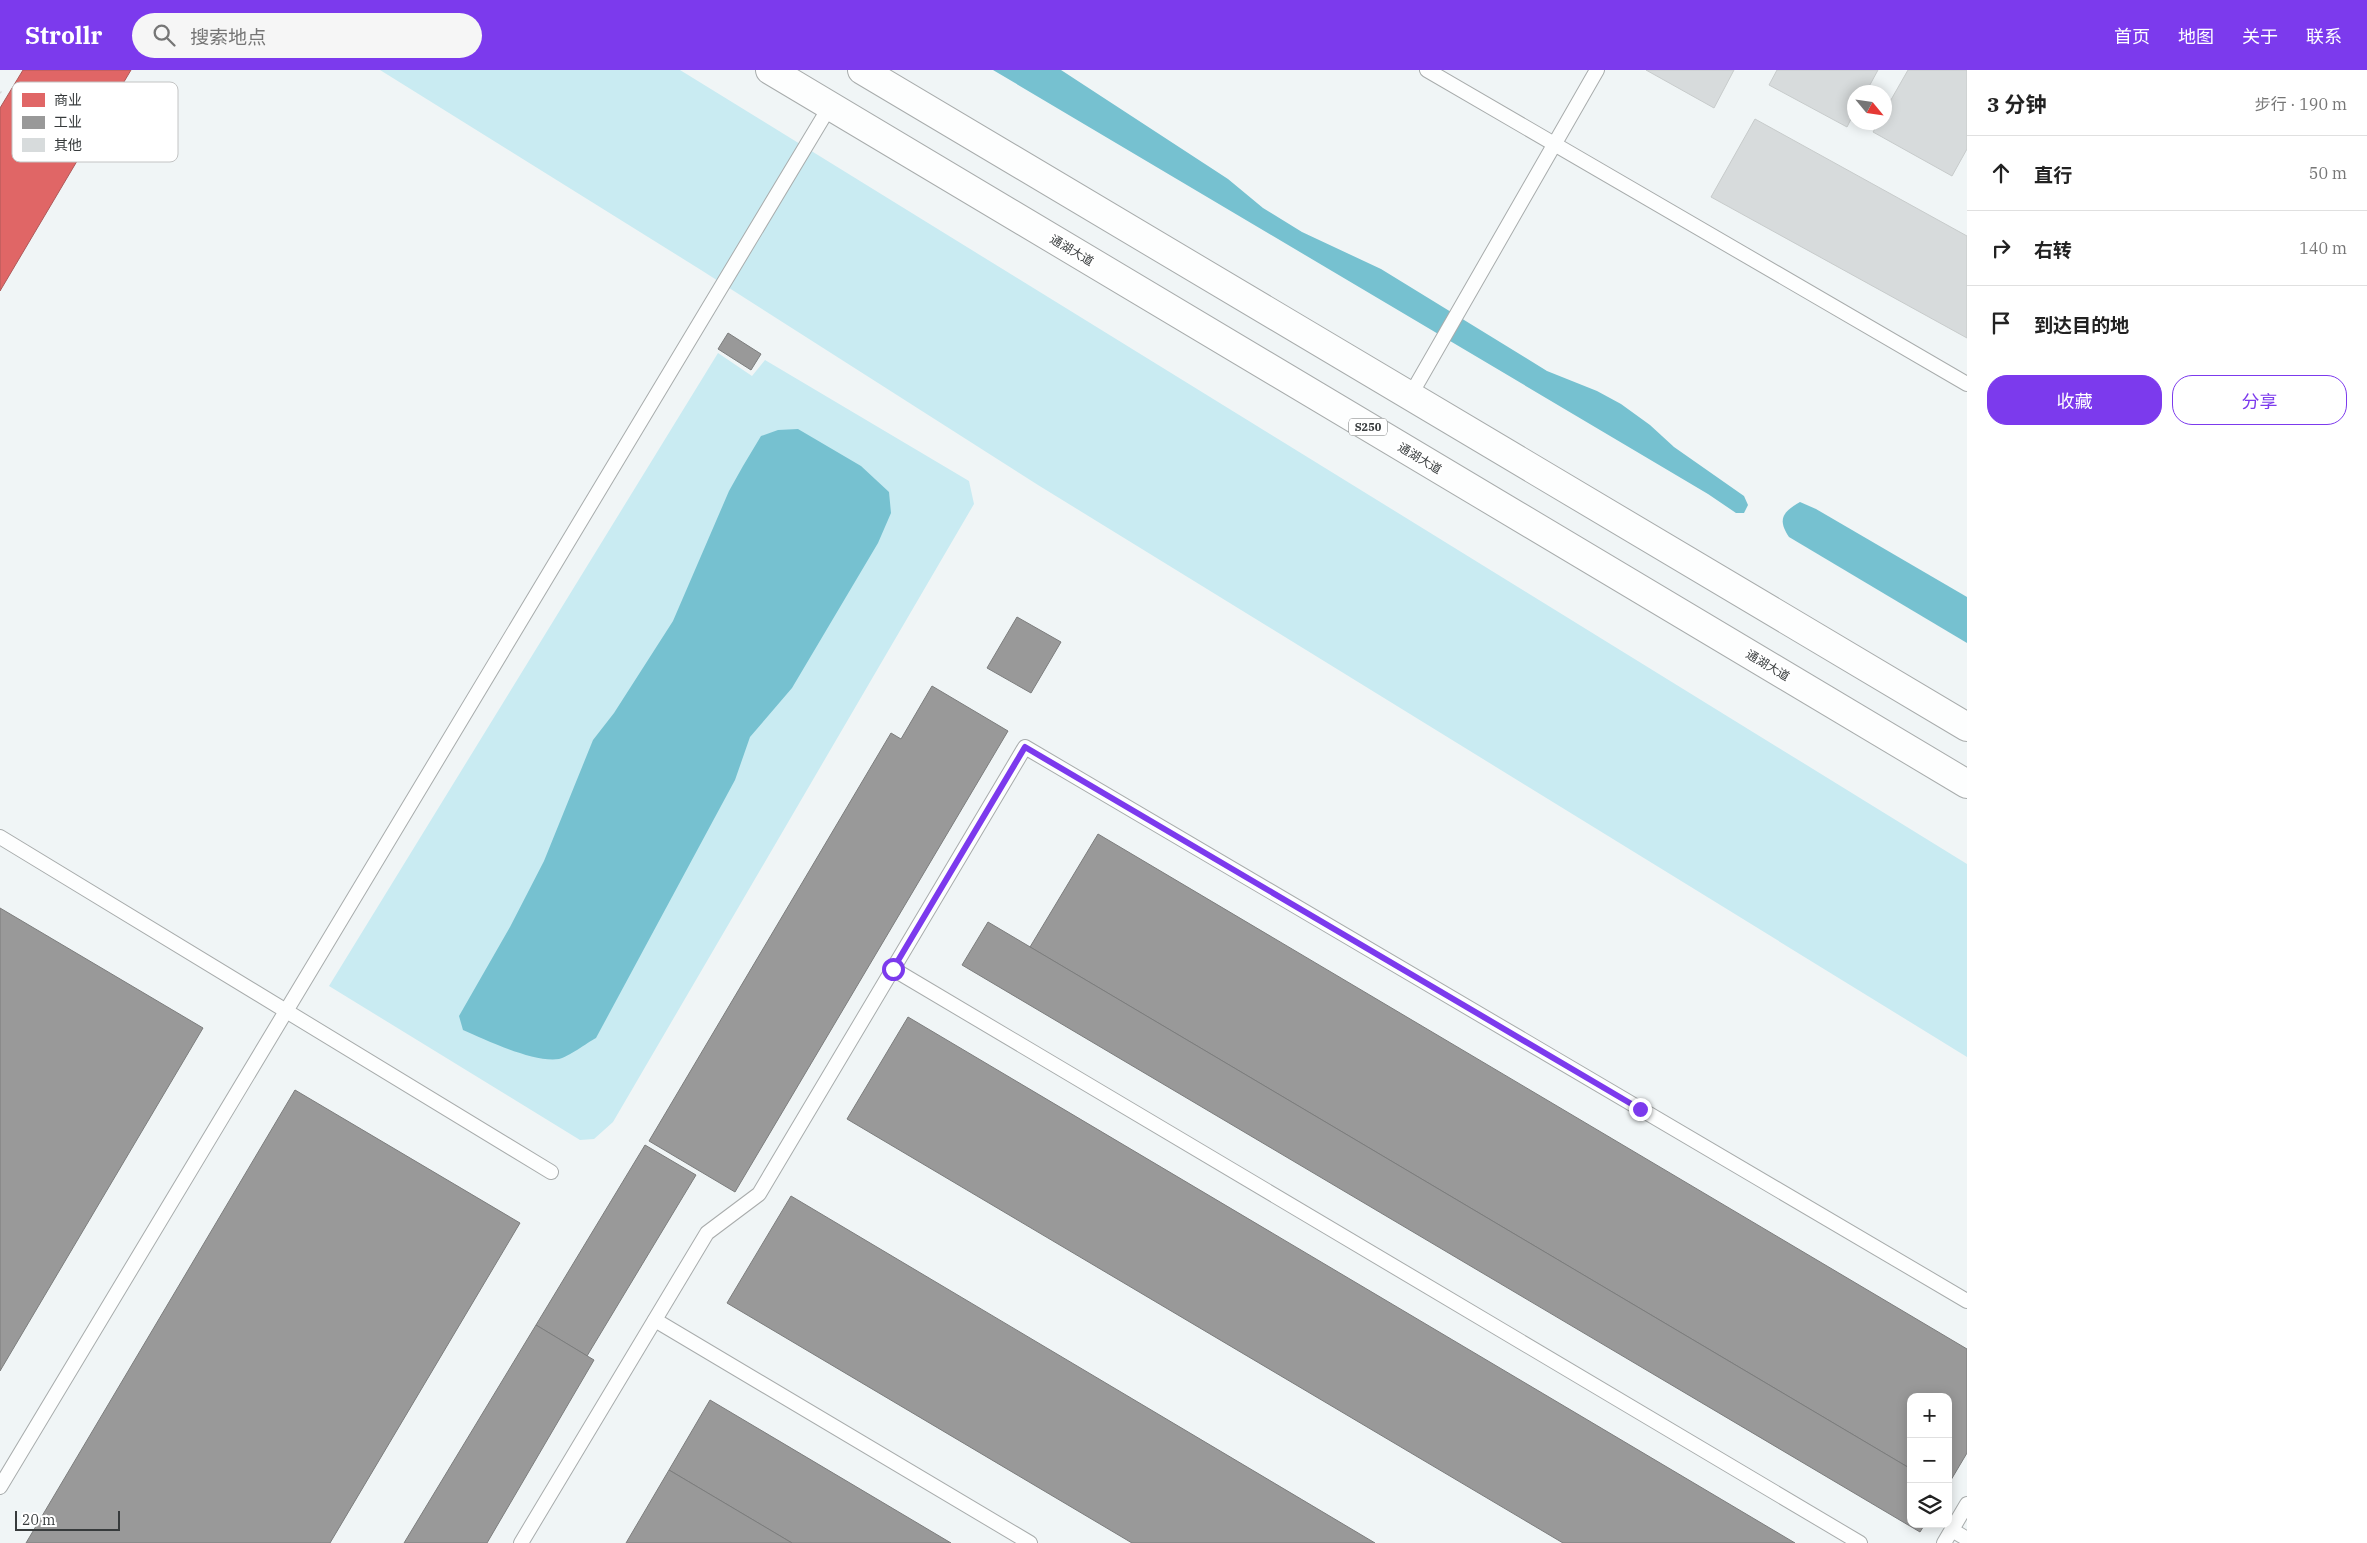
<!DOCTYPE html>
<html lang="zh">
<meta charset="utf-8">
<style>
body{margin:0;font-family:"IBM Plex Serif","Noto Sans SC",serif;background:#f6f6f6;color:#222}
.controls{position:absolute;right:15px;bottom:15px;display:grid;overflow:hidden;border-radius:10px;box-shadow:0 2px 12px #0003}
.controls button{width:45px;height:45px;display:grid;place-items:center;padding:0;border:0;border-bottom:1px solid #e0e0e0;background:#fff;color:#222;font:25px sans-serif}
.compass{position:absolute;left:1847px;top:15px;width:45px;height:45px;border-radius:50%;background:#fff;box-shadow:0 2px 12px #0003;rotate:119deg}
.scale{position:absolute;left:15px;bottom:12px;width:105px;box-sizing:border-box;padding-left:5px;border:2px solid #373b3c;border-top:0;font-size:14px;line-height:18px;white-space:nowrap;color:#373b3c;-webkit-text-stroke:4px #fff;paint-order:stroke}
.stop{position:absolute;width:15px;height:15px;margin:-11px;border:4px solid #7c3aed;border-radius:50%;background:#fff}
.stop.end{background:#7c3aed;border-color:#fff;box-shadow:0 1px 5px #0008}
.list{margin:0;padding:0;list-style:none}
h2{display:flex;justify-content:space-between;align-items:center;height:65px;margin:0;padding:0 20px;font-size:21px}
h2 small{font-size:16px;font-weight:400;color:#767676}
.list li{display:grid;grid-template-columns:32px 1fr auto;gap:15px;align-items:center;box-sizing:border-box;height:75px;padding:0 20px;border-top:1px solid #e0e0e0}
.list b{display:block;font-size:19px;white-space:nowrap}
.list em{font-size:16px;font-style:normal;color:#767676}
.actions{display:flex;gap:10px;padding:15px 20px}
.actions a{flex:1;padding:11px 0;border:1px solid #7c3aed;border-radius:20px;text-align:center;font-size:18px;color:#7c3aed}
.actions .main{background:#7c3aed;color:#fff}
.icon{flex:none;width:28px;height:28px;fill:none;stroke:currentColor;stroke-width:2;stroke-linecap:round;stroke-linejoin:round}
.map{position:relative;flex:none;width:1967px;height:1473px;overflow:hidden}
header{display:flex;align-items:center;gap:30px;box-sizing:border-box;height:70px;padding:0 25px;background:#7c3aed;color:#fff}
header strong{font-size:24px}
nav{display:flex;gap:28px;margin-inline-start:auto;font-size:18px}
.search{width:350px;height:45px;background:#f6f6f6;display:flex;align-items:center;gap:12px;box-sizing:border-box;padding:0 18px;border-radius:28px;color:#767676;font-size:19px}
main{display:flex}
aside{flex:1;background:#fff}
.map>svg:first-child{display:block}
</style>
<header>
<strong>Strollr</strong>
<div class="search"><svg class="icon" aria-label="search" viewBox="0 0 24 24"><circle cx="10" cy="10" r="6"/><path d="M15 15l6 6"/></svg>搜索地点</div>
<nav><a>首页</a><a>地图</a><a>关于</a><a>联系</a></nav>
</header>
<main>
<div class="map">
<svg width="1967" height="1473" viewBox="0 0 1967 1473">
<rect width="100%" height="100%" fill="#f0f5f6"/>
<g fill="#c9ebf2">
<polygon points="380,0 680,0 1967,794 1967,987 1038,415 701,200"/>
<polygon points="718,283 752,306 765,290 969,411 974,434 613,1052 594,1069 580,1070 329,916"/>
</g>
<g fill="#76c1d0">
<polygon points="993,0 1061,0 1228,109 1263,138 1302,162 1381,199 1547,301 1597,321 1621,334 1650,355 1674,377 1744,426 1748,435 1744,443 1736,443 1708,424"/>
<path d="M798,359L861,396L889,422L891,443L878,473L792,618L750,667L735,710L596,968C587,973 568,987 559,989C534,993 486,970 463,960L459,946L510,857L544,791L593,670L614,643L673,551L729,421L743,396L761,366L778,360Z"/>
<path d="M1800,432L1816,439L1967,527V573L1789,467C1777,449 1783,442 1800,432Z"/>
</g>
<polygon fill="#e06666" stroke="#ad5959" points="23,0 131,0 0,221 0,38"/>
<g fill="#999" stroke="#7c7d7d">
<polygon points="728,263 761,284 751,300 718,279"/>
<polygon points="1017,547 1061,572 1031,623 987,598"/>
<polygon points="932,616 1008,661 735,1122 649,1071 891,663 901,669"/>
<polygon points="1098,764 1967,1279 1967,1383 1948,1415 1948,1327 1911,1327 1911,1399 1030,877"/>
<polygon points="0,838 203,958 0,1301"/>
<polygon points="988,852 1911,1399 1911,1454 1925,1454 1920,1462 962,895"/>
<polygon points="908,947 1795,1473 1563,1473 847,1049"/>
<polygon points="295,1020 520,1153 330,1473 26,1473"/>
<polygon points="645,1075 696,1105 587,1286 536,1255"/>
<polygon points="791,1126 1375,1473 1132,1473 727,1233"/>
<polygon points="536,1255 594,1290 487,1473 404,1473"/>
<polygon points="710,1330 951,1473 792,1473 669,1400"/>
<polygon points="669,1400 792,1473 626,1473"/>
</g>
<g fill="#d7dbdc" stroke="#c7cbcb">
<polygon points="1646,0 1734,0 1714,38"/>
<polygon points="1777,0 1878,0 1866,22 1854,22 1854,43 1847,57 1769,15"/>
<polygon points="1908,0 1967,0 1967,79 1952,106 1873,62 1879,52 1884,52 1884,42"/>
<polygon points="1755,49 1967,166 1967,268 1711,127"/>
</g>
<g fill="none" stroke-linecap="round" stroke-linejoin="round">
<defs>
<g id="lane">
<polyline points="1427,0 1967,314"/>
<polyline points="1410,326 1597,0"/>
<polyline points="0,767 551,1102"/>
<polyline points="893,899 1860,1473"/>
<polyline points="655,1250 1030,1473"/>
<polyline points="0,1417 830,36"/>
<polyline points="1952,1460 1967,1469"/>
<polyline points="521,1473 707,1163 759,1124 1025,677 1967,1231"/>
<polyline points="1944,1473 1967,1434"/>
</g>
<g id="primary">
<polyline points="770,0 1967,714"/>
<polyline points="862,0 1967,657"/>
</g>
</defs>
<use href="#lane" stroke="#a8acac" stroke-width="16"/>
<use href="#primary" stroke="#a8acac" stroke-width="30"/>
<polyline stroke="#d8dada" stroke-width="3" stroke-dasharray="2.5 4" stroke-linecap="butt" points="0,22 1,23"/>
<use href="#lane" stroke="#fdfefe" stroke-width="14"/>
<use href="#primary" stroke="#fdfefe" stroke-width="28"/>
</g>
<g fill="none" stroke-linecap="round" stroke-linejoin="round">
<polyline stroke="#7c3aed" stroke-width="6" points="893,899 1025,677 1640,1039"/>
</g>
<g text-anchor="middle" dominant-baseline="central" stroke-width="5" stroke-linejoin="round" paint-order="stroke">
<rect fill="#fff" stroke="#737676" stroke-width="1" x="1349" y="348.5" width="38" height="17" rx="4"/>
<g font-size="11" font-weight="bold" fill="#373b3c">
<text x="1368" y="357">S250</text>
</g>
<g font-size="12" fill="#373b3c" stroke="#fff">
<text transform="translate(1072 180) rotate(31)">通湖大道</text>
<text transform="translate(1420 388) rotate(31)">通湖大道</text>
<text transform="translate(1768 595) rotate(31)">通湖大道</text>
</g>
</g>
<rect x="12" y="12" width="166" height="80" rx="8" fill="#fff" stroke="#c3c4c4" stroke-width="1"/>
<rect x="22" y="23" width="23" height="14" fill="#e06666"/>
<rect x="22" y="46" width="23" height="13" fill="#999"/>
<rect x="22" y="68" width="23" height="14" fill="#d7dbdc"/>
<g font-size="14" fill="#373b3c">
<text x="54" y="35">商业</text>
<text x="54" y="57">工业</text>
<text x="54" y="80">其他</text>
</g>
</svg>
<div class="controls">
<button>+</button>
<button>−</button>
<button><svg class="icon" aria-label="layers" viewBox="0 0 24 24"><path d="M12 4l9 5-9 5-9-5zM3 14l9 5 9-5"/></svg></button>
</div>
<svg class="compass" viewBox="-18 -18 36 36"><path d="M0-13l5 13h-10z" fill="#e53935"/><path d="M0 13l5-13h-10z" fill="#767676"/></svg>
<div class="scale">20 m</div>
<div class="stop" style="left:893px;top:899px"></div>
<div class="stop end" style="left:1640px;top:1039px"></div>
</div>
<aside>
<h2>3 分钟<small>步行 · 190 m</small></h2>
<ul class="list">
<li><svg class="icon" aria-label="ahead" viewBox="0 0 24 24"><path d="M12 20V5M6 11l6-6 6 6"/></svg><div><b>直行</b></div><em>50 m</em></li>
<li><svg class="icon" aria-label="right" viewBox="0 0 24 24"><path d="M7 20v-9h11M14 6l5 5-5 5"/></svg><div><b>右转</b></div><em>140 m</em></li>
<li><svg class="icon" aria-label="arrive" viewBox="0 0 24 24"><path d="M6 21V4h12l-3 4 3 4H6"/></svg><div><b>到达目的地</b></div></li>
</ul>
<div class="actions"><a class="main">收藏</a><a>分享</a></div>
</aside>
</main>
